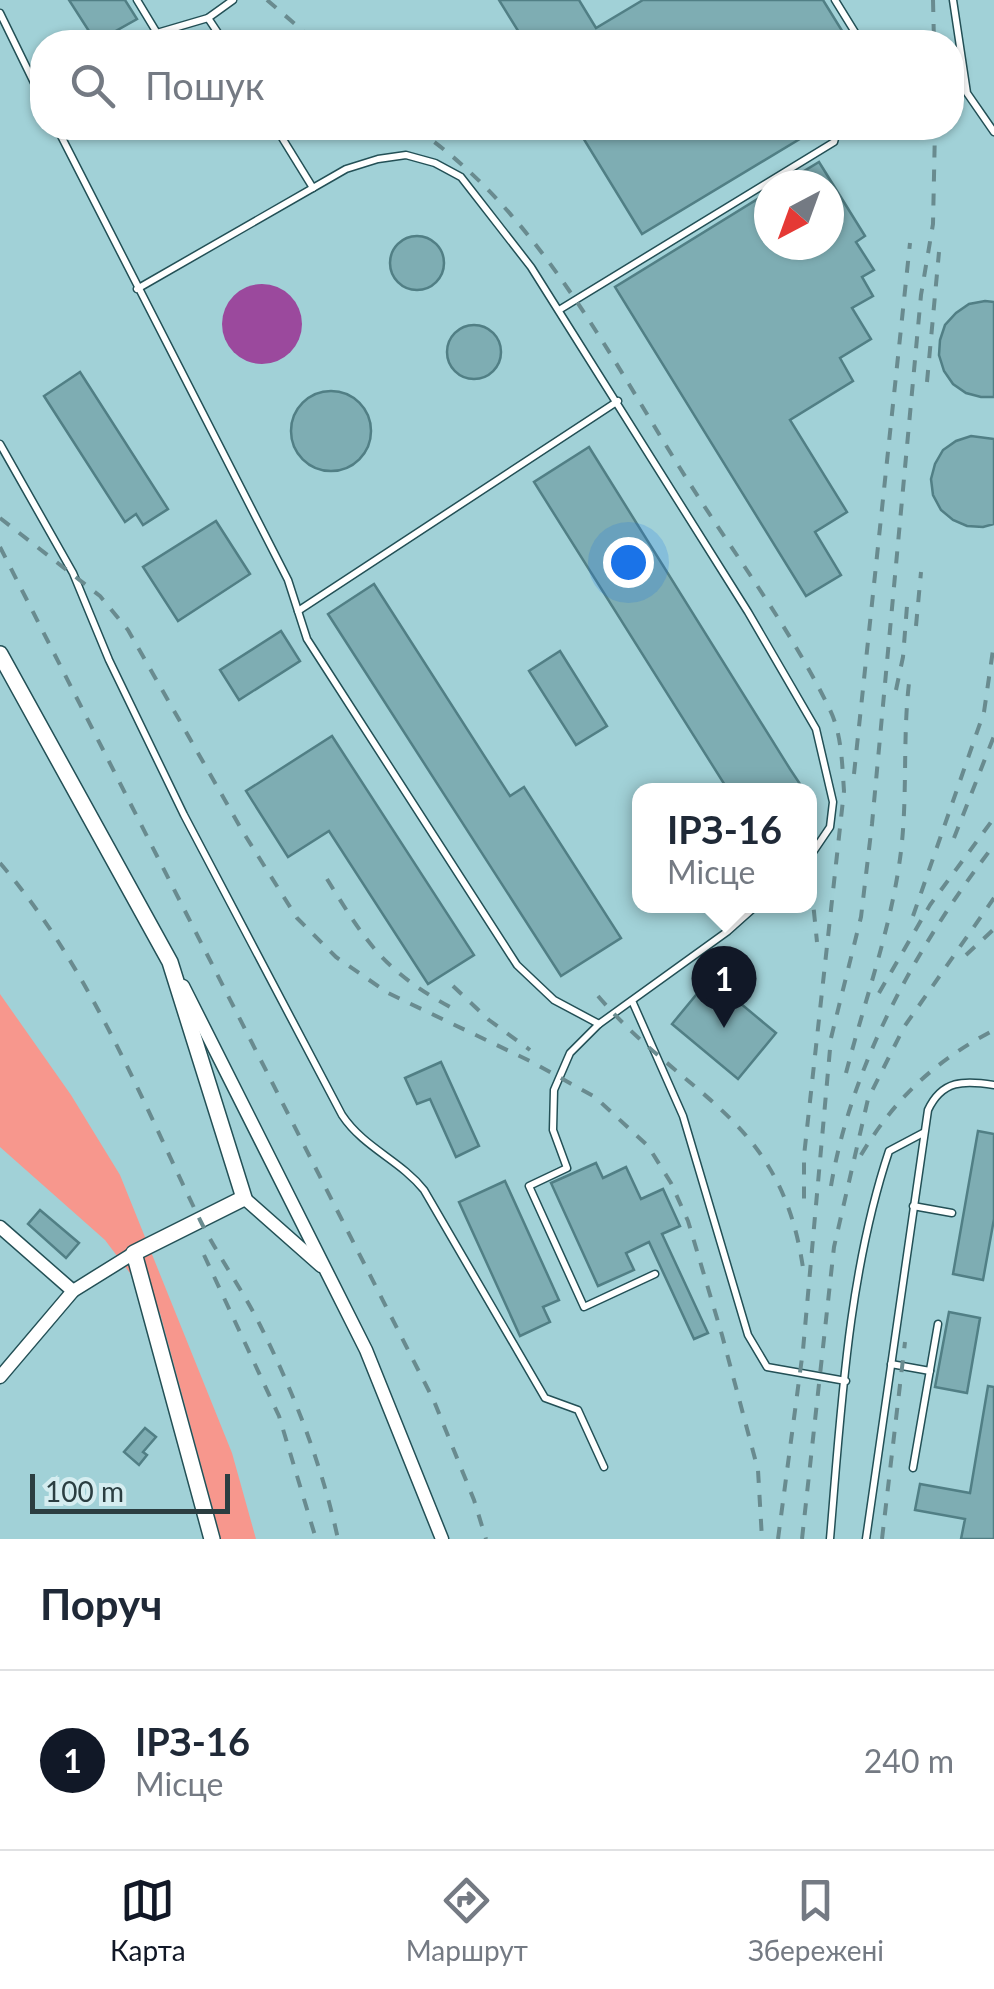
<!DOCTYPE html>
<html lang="uk">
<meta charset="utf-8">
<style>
body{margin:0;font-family:Lato,sans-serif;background:#f6f6f7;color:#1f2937}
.compass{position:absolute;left:754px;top:170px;width:90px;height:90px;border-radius:50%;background:#fff;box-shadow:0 2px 8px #0004;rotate:221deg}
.scale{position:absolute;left:30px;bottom:25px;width:200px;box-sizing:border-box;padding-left:10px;border:5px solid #2b3e41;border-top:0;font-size:28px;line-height:35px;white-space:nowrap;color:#2b3e41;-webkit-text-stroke:8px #d5edf0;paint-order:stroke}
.you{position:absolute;left:628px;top:562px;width:35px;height:35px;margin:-25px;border:8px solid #fff;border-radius:50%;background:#1a73e8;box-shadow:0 0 0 15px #1a73e833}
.badge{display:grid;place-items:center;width:65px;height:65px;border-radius:50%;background:#111827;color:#fff;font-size:32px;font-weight:700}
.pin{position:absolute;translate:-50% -82px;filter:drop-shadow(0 2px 5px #0008)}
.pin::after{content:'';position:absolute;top:52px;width:35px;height:30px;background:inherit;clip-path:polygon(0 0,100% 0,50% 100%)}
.popup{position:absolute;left:632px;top:783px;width:185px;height:130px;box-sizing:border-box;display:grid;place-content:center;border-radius:20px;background:#fff;filter:drop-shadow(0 2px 8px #0005);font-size:32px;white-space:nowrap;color:#747a83}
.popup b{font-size:38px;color:#1f2937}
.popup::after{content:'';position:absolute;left:50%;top:100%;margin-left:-20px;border:20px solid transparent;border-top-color:#fff}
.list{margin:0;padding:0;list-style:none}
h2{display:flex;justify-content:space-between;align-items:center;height:130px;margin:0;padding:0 40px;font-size:42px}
h2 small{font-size:32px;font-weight:400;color:#747a83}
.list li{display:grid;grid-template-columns:65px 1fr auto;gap:30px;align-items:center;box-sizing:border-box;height:180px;padding:0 40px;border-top:2px solid #e0e1e3}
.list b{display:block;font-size:38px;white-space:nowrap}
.list p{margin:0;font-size:32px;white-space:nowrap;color:#747a83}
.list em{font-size:32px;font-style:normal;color:#747a83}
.icon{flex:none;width:55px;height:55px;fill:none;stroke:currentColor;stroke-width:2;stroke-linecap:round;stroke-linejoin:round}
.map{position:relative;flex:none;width:994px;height:1539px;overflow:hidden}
.search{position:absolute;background:#fff;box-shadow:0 2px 8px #0004;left:30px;right:30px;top:30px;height:110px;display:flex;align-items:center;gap:25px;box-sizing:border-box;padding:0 35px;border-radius:40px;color:#747a83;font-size:38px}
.sheet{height:310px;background:#fff}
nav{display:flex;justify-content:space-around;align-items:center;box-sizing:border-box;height:140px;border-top:2px solid #e0e1e3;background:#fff;font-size:28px;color:#747a83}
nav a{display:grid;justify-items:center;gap:5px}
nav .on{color:#111827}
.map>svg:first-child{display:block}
</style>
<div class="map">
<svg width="994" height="1539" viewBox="0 0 994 1539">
<rect width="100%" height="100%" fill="#a1d1d7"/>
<polygon fill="#f7978d" points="0,994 71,1095 120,1175 232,1453 256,1539 221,1539 160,1313 105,1240 0,1147"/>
<circle fill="#9b499d" cx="262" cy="324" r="40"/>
<g fill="#7eadb3" stroke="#517f85" stroke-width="2.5">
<polygon points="69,0 125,0 137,19 96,42"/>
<polygon points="499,0 579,0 596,28 643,0 823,0 849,42 525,42"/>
<polygon points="577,128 818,128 642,234"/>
<polygon points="819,162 865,236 856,242 874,270 862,277 873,296 852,308 871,339 840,358 853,381 790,420 847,512 815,532 841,575 806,596 615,287 769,192 769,245 829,245 829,185 781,185"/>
<circle cx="417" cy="263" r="27"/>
<polygon points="985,301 994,302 994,397 981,397 966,393 953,384 944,371 939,355 940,340 945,325 956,313 969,304"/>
<circle cx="474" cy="352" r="27"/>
<polygon points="80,372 168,509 143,525 136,514 125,522 44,396"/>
<circle cx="331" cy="431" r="40"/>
<polygon points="971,436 994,439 994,524 983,527 967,526 953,520 941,510 933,495 931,479 935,464 943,450 956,441"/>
<polygon points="589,447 790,769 804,790 728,790 534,482"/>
<polygon points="216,521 250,574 178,621 143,567"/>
<polygon points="374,584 510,796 524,787 621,938 561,976 328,614"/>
<polygon points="281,631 300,661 239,700 220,670"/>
<polygon points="560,651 607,726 576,745 529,671"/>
<polygon points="332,736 474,955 428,984 329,831 288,857 246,791"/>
<polygon points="710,978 776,1033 738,1079 672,1024"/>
<polygon points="441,1062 479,1146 456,1157 430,1099 417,1104 405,1078"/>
<polygon points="978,1131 994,1134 994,1219 983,1280 953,1274"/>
<polygon points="596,1163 603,1178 626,1167 641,1199 663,1189 680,1226 662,1234 708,1333 694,1339 649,1242 626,1253 634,1270 598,1286 551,1183"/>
<polygon points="505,1181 559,1300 543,1307 550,1322 520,1336 459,1202"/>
<polygon points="40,1210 79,1243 66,1258 28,1224"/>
<polygon points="949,1312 980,1318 967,1393 935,1387"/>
<polygon points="988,1386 994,1387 994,1539 961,1539 965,1519 915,1510 920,1484 970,1493"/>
<polygon points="145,1428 156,1437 143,1452 147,1455 139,1465 124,1452"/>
</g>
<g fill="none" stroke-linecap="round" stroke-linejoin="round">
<defs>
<g id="service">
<polyline points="137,0 157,33 208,18 233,0"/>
<polyline points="835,0 861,42"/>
<polyline points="953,0 967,93 994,132"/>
<polyline points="0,13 42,99"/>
<polyline points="208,18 224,42"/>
<polyline points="57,128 288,580 307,639 517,965 554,1000 599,1024"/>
<polyline points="276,128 313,188"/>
<polyline points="137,289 346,169 378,159 406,155 435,163 461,177 531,267 748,612 816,729 833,802 830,827 809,858"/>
<polyline points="559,310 834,142 838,128"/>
<path d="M0,444L73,573L109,660L184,815L342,1115C364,1148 400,1160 424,1190L545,1398L578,1410L604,1467"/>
<polyline points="298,611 618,401"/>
<polyline points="633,1003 683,1116 748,1335 767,1367 846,1381"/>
<polyline points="913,1206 952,1213"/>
<polyline points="655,1274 584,1307 529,1186 567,1168 553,1130 554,1090 570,1053 599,1024 728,931 756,906"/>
<polyline points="891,1364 930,1371"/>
<polyline points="913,1468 938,1324"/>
<path d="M830,1539C841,1410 848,1274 889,1151L923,1133"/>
<path d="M866,1539L928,1110C942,1080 964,1080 994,1085"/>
</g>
<g id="minor">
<polyline points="183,986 366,1350 442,1539"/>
<polyline points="244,1198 321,1266"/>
<polyline points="0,1227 73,1291"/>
<polyline points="0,1377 73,1291 134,1253"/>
</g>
<polyline id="tertiary" points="0,654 170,962 244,1198 134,1253 212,1539"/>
</defs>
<use href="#service" stroke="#235056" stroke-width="9"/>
<use href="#minor" stroke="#235056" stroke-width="15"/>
<use href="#tertiary" stroke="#235056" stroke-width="18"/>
<use href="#service" stroke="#fff" stroke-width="6"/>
<use href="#minor" stroke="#fff" stroke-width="12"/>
<use href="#tertiary" stroke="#fff" stroke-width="15"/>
<g stroke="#698b8f" stroke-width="4" stroke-dasharray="12 12" stroke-linecap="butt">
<polyline points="267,0 316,42"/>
<polyline points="933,0 934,42"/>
<path d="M415,128C540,213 611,360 690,484C737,558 792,631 830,710C842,735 842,764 844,791L804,1156V1210"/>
<polyline points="927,382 939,252"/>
<polyline points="0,518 100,596 128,630 243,832 297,918 336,957 388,993 532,1062 595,1097 648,1146 671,1183 688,1221 722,1335 758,1470 762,1539"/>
<polyline points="0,547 434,1401 474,1500 486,1539"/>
<polyline points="916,626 921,572"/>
<polyline points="896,690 903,657 907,606"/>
<polyline points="854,774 910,243"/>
<polyline points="954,838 994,736"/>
<polyline points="809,862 817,942"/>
<path d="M0,863C89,966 141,1099 200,1220C218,1256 242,1289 260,1325C294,1393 322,1465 338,1539"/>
<path d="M327,879C366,942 383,970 450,1007"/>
<polyline points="913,916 984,712 994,643"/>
<polyline points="966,955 994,929"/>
<polyline points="453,986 489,1020 530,1050"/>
<polyline points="879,993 930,905 994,818"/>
<path d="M598,996C685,1098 781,1116 803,1268"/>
<path d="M846,1073C865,999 892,926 901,851C908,792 902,734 910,675"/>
<path d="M861,1155C895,1098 935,1061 994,1030"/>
<path d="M831,1186C852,1062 918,944 994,845"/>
<polyline points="204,1255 279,1416 316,1539"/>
<polyline points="778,1539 803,1350 831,1038 861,917 872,824 921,295 933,224 935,128"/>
<polyline points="802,1539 834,1247 868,1099 904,1027 994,898"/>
<polyline points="882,1539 905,1342"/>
</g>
</g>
</svg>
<svg class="compass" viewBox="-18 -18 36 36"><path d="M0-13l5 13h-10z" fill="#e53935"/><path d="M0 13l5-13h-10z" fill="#747a83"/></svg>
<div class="scale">100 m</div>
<div class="you"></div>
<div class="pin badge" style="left:724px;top:1028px">1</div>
<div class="popup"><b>ІРЗ-16</b>Місце</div>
<div class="search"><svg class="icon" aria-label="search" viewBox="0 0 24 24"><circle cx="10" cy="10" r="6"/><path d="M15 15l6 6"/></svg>Пошук</div>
</div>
<section class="sheet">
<h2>Поруч<small></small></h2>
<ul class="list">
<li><span class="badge">1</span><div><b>ІРЗ-16</b><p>Місце</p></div><em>240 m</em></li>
</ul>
</section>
<nav>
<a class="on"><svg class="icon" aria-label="map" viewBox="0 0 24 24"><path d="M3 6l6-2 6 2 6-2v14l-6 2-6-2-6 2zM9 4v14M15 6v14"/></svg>Карта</a>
<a><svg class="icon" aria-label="directions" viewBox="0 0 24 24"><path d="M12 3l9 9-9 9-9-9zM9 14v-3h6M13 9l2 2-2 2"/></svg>Маршрут</a>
<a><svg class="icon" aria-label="saved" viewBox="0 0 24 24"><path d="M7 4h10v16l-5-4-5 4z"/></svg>Збережені</a>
</nav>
